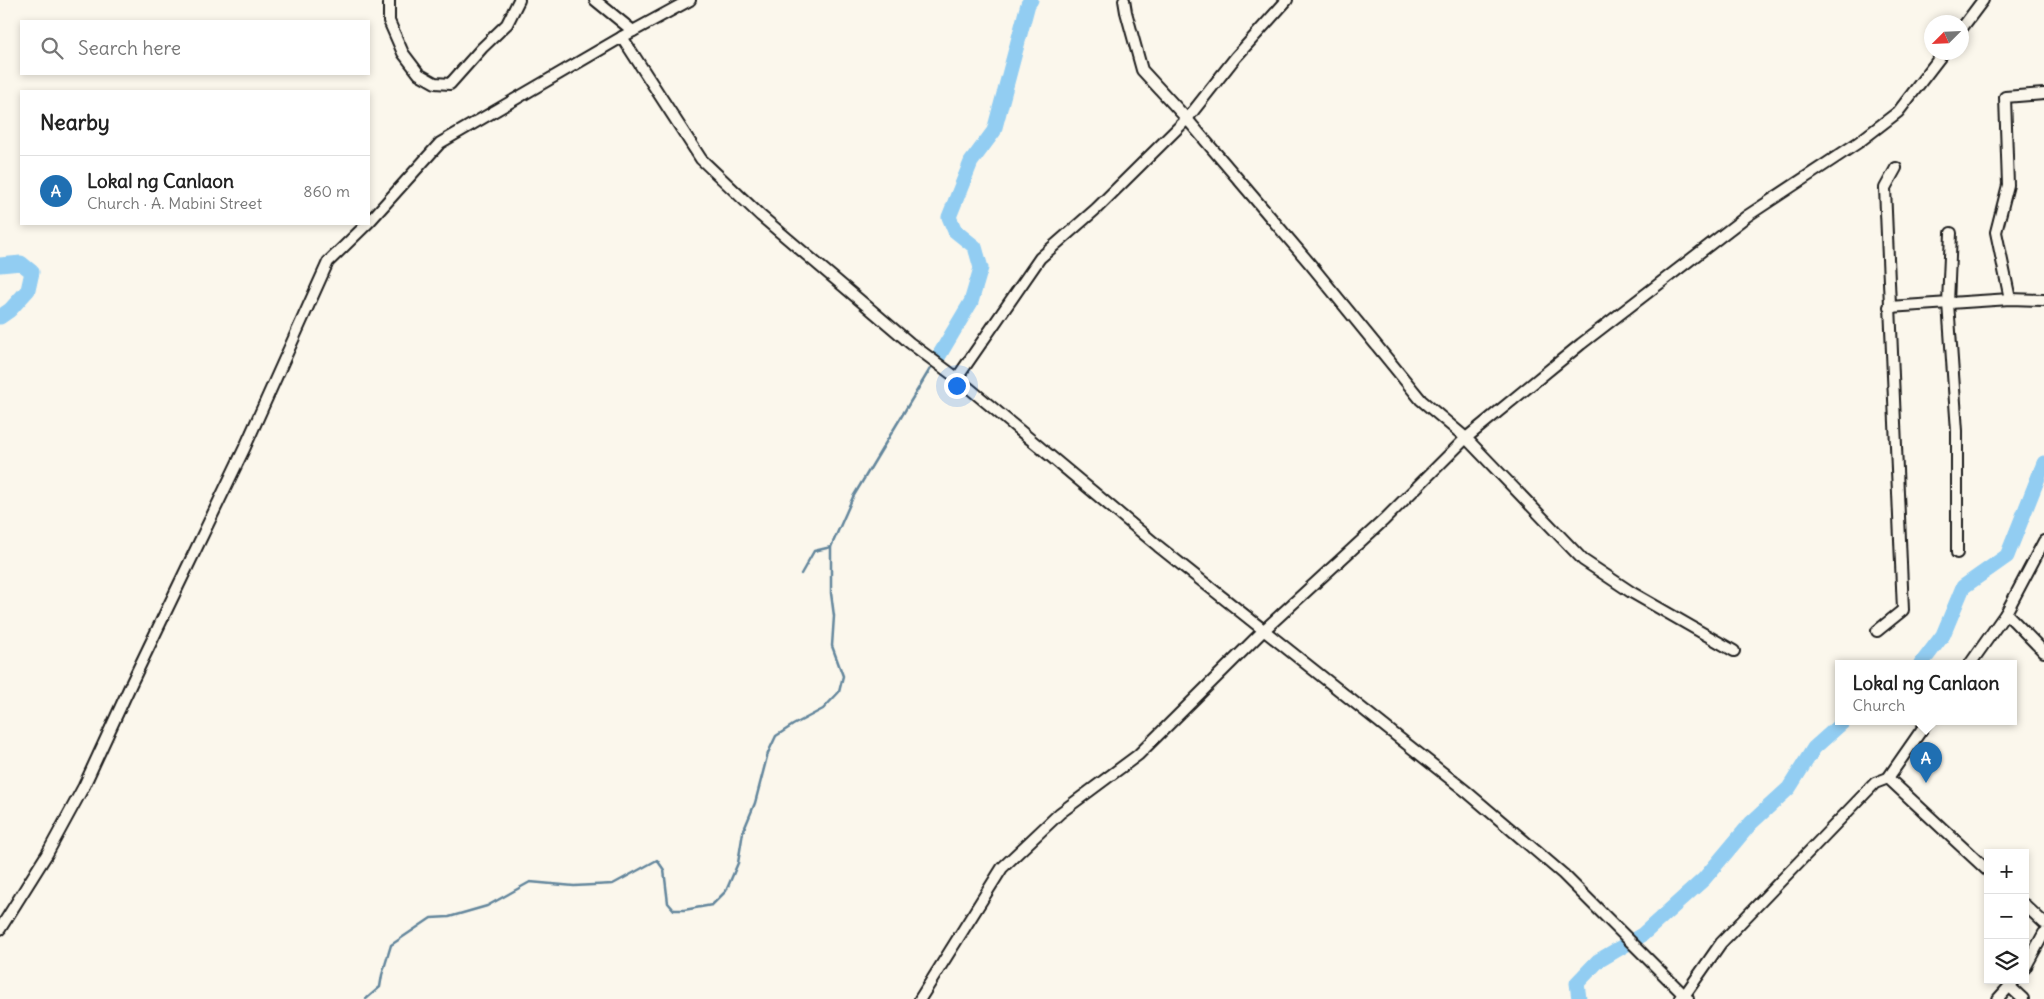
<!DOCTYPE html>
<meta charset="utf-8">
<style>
body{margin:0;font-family:Delius,sans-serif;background:#f6f6f6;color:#222}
.controls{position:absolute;right:15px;bottom:15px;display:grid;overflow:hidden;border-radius:0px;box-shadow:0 2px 8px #0003}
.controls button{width:45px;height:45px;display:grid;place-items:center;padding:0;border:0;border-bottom:1px solid #e0e0e0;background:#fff;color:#222;font:25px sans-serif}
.compass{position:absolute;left:1924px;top:15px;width:45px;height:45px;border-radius:50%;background:#fff;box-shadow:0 2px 8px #0003;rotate:246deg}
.you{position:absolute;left:956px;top:385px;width:18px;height:18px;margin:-12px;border:4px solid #fff;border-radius:50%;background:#1a73e8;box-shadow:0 0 0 8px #1a73e833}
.badge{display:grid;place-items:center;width:32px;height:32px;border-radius:50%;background:#1f6fb2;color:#fff;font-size:16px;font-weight:700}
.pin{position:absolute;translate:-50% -41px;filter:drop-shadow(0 1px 2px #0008)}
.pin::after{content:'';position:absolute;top:26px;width:18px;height:15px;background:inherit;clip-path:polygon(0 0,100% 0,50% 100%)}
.popup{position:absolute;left:1835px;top:660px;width:182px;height:65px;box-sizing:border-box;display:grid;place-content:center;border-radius:0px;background:#fff;filter:drop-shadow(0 1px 4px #0005);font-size:16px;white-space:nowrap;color:#767676}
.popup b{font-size:19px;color:#222}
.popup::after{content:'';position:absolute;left:50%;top:100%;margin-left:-10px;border:10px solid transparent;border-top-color:#fff}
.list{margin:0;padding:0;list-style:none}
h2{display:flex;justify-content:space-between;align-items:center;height:65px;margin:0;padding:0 20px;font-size:21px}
h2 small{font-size:16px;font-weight:400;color:#767676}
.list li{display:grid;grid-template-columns:32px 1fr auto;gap:15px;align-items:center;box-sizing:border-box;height:70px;padding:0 20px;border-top:1px solid #e0e0e0}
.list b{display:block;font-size:19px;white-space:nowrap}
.list p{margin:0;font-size:16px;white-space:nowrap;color:#767676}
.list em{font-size:16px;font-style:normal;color:#767676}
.icon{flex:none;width:28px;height:28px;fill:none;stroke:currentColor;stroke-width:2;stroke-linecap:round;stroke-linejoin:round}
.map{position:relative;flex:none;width:2044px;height:999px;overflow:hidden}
.search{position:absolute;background:#fff;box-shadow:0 2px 8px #0003;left:20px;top:20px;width:350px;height:55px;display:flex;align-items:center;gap:12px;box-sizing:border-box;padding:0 18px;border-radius:0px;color:#767676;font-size:19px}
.panel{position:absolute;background:#fff;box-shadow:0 2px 8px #0003;left:20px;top:90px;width:350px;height:135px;border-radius:0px}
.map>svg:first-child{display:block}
</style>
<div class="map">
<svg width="2044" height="999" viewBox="0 0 2044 999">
<rect width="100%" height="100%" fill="#fbf7ec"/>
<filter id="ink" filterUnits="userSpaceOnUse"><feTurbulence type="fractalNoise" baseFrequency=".02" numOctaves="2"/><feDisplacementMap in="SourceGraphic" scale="10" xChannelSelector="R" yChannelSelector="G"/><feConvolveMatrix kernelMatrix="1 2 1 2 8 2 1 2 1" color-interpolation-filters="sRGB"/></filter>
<g filter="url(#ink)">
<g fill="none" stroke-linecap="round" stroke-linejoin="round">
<g stroke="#63869c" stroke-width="2.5">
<polyline points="801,574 814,551 831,547 853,497 933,364"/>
<polyline points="366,999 380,987 382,975 391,945 431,918 449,917 487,906 530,882 574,886 613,884 657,860 664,870 668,903 674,910 684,910 712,905 726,891 738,863 743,832 755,803 768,753 776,736 793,725 823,709 839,692 843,676 832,646 834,616 831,593 831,547"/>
</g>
<g stroke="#92cdf2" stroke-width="15">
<polyline points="0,265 21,263 32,272 28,290 10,310 0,317"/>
<polyline points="937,359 971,302 981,268 975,247 955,231 949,217 971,162 994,131 1028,4 1031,0"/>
<polyline points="1921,664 1943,635 1963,587 2007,556 2044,463"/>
<polyline points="1579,999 1577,983 1598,961 1642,935 1704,879 1751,823 1789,788 1814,748 1843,722"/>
</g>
<defs>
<g id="minor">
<polyline points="389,0 389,21 403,53 419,74 435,83 450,84 482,48 507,24 519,0"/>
<polyline points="595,0 633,31"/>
<polyline points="1124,0 1126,12 1142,70 1187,119 1311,265 1421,400 1466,438 1583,560 1631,592 1734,651"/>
<polyline points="1962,28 1983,0"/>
<polyline points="622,37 701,159 761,216 910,343 957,378 1158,546 1467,792 1563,874 1688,999"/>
<polyline points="369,222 440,143 622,37 690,0"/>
<polyline points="1951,233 1948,303 1957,431 1957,553"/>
<polyline points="2010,299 1996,232 2008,185 2005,97 2044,94"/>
<polyline points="1889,307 2010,299 2044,300"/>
<polyline points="957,378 1040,258 1096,209 1187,119 1235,58 1287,0"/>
<polyline points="2044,541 2006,613 2044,652"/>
<polyline points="1877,631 1903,610 1885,188 1896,168"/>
<polyline points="1970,664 2006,613"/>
<polyline points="1888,778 1988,871"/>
<polyline points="2025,905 2044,923"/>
<polyline points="0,929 47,854 84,786 132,682 245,447 328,262 367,224"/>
<polyline points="2025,968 2044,933"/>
<polyline points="2009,986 2023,999"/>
<polyline points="1680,998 1684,996 1721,943 1875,783 1888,778 1927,722"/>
<polyline points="920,999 1002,868 1060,813 1138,755 1264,630 1384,520 1466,438 1581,344 1747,216 1859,142 1898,112 1944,52"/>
<polyline points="1998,999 2015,980"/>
</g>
</defs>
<use href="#minor" stroke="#1c1c1c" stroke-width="14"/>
<use href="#minor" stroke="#fbf7ec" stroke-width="10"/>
</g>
</g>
</svg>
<div class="controls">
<button>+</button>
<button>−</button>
<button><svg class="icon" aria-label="layers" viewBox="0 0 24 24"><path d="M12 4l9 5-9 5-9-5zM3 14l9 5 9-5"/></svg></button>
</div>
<svg class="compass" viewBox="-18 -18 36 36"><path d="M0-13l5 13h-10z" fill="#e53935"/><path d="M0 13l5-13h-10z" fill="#767676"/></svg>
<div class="you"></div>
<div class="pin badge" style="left:1926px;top:783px">A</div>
<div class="popup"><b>Lokal ng Canlaon</b>Church</div>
<div class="search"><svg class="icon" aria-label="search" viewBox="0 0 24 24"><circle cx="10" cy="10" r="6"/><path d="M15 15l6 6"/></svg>Search here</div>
<section class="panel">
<h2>Nearby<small></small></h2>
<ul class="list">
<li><span class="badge">A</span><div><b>Lokal ng Canlaon</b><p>Church · A. Mabini Street</p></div><em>860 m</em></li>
</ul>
</section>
</div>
